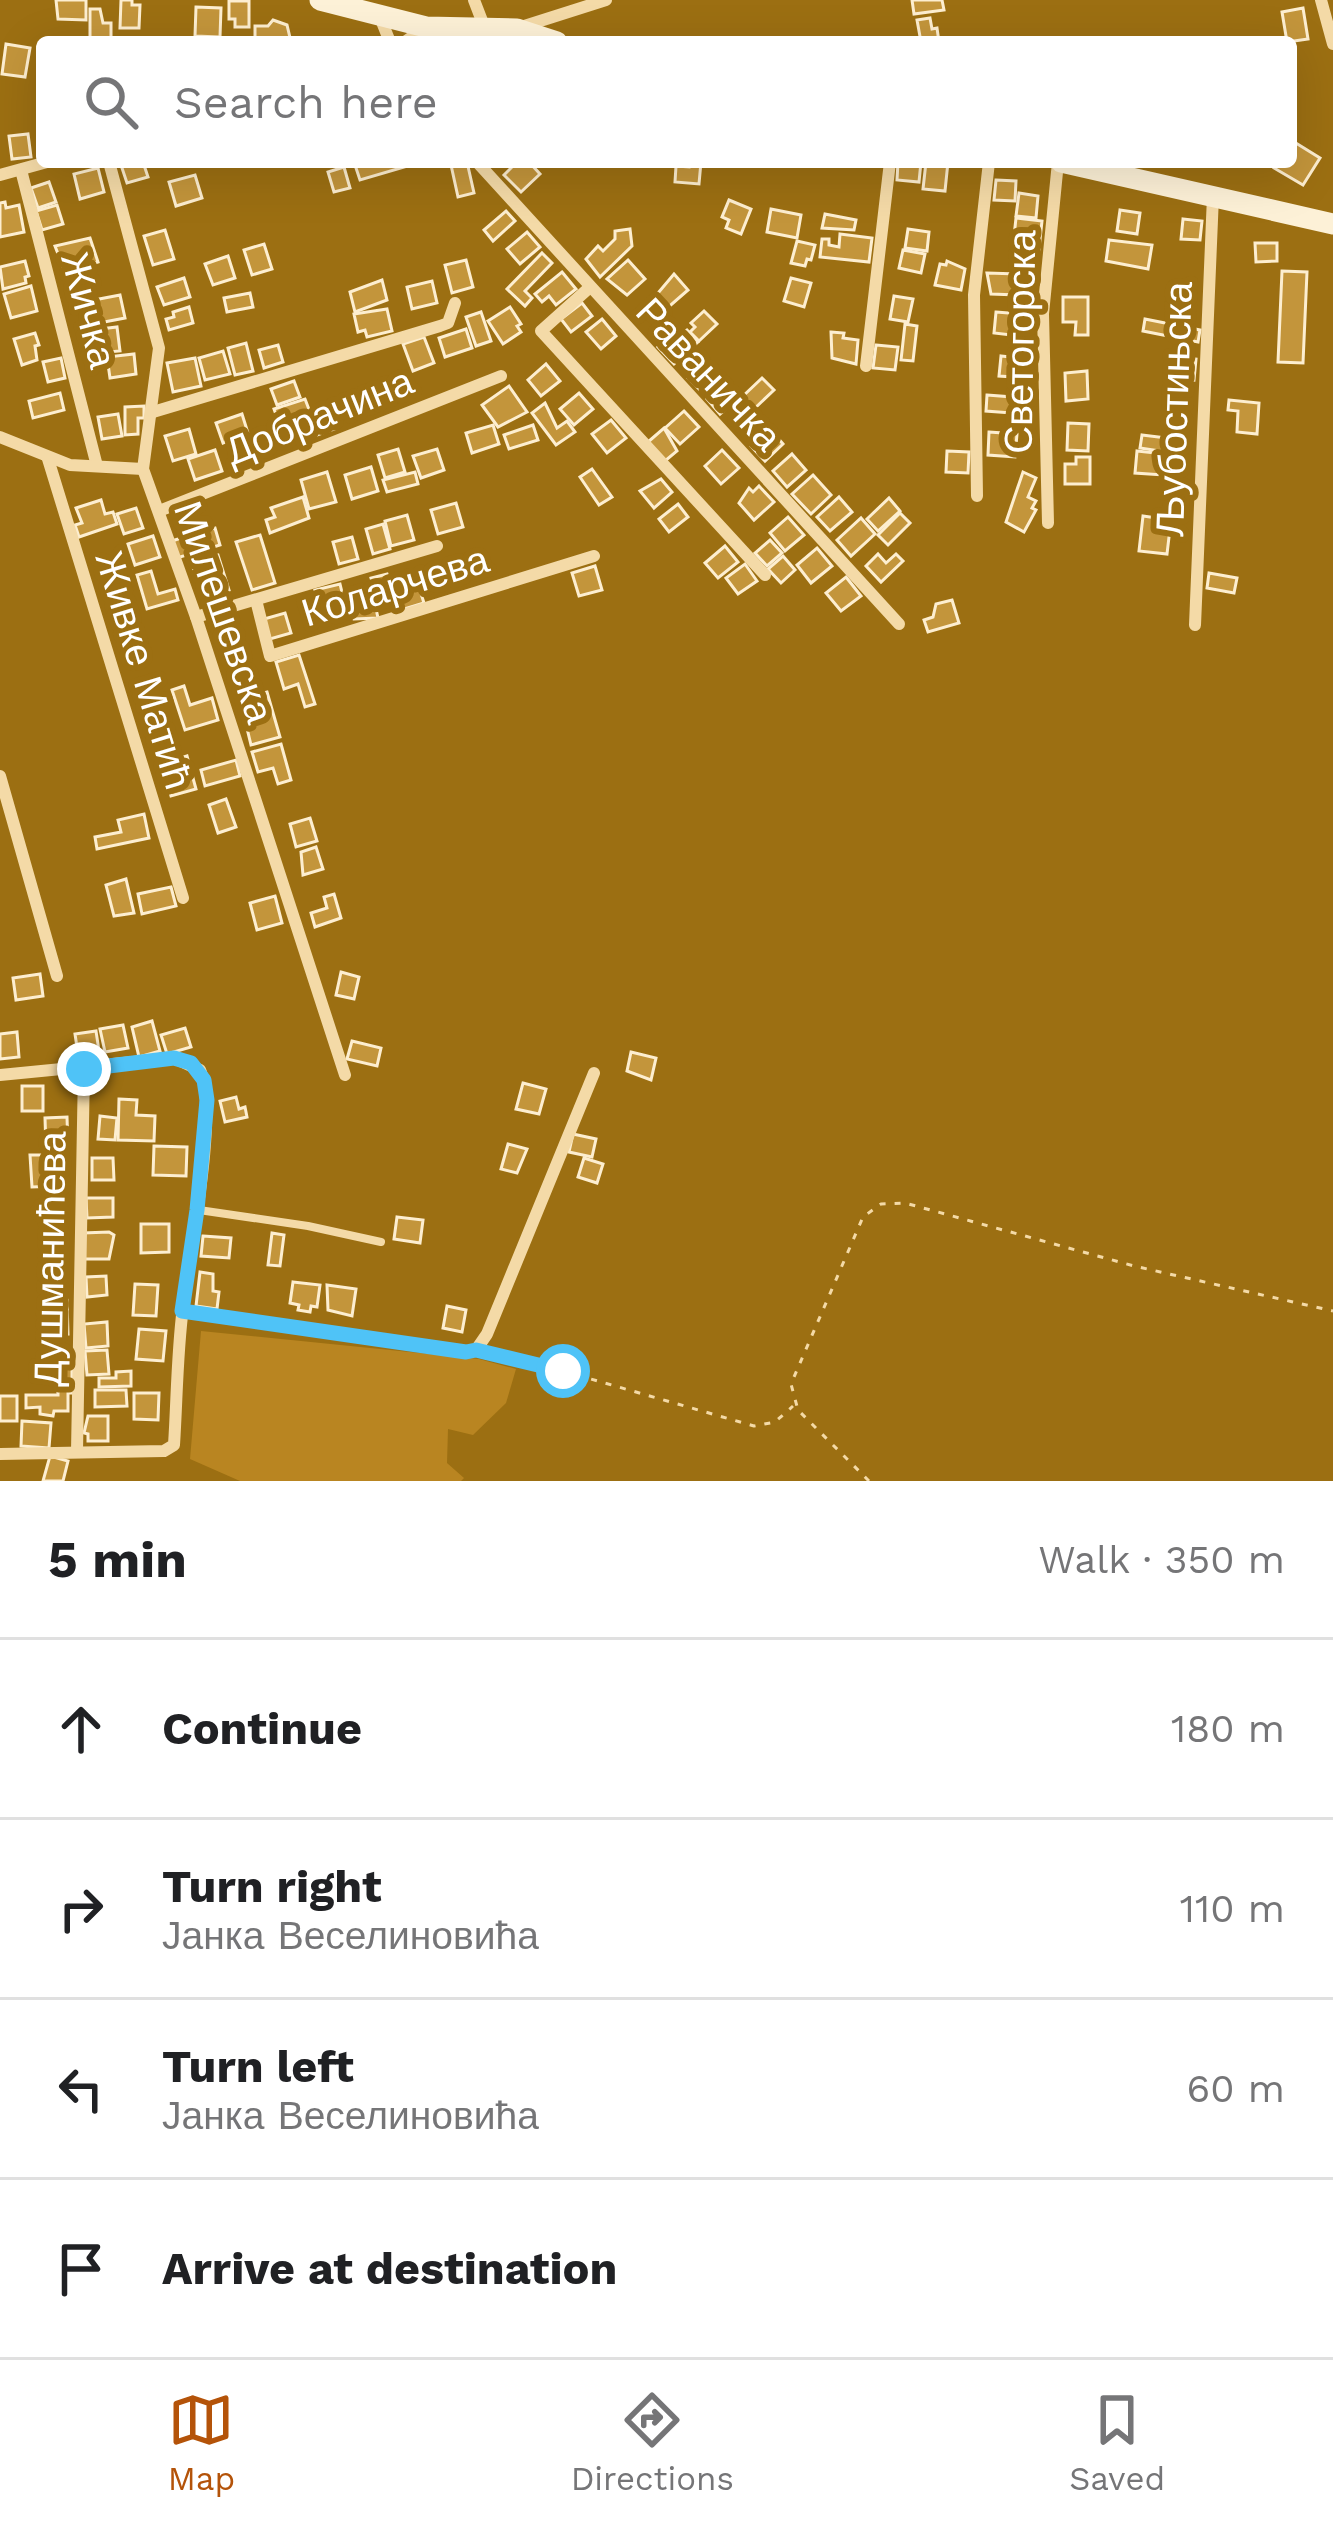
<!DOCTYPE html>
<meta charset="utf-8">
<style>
body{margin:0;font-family:"Work Sans",sans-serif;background:#f6f6f6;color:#202124}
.stop{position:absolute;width:36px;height:36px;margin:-27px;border:9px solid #4fc3f7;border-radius:50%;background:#fff}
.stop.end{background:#4fc3f7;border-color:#fff;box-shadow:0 3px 12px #0008}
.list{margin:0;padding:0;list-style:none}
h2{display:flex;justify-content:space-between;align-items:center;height:156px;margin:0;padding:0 48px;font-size:51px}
h2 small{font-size:39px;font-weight:400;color:#757577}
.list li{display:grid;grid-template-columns:78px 1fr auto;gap:36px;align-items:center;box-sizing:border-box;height:180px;padding:0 48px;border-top:3px solid #e0e0e0}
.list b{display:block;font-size:45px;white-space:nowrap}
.list p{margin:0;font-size:39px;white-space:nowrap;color:#757577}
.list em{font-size:39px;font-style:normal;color:#757577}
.icon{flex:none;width:66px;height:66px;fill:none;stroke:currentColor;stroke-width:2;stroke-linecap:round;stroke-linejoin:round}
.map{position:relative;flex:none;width:1333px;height:1481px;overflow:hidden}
.search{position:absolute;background:#fff;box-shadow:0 12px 48px #0002;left:36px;right:36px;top:36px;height:132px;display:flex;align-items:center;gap:30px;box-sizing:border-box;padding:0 42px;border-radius:12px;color:#757577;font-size:45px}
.sheet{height:876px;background:#fff}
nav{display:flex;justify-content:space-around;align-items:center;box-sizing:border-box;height:168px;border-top:3px solid #e0e0e0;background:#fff;font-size:33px;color:#757577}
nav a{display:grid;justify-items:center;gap:6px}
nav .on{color:#b45309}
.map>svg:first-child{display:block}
</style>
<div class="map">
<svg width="1333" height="1481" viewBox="0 0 1333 1481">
<rect width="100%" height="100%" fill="#9c6f12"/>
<polygon fill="#b98521" points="201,1331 479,1359 516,1369 506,1403 473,1435 448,1429 447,1463 464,1478 461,1481 240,1481 190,1459"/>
<g fill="#c3953b" stroke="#fdeed0" stroke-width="3">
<polygon points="56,0 86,0 86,20 58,19"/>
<polygon points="121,0 132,0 132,5 140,5 139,28 120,28"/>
<polygon points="912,0 942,0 944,10 914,14"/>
<polygon points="229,1 249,1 249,27 235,27 235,19 229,19"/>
<polygon points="196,7 221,8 220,37 195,36"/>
<polygon points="1303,8 1308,39 1287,42 1282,12"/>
<polygon points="90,9 100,9 103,23 111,23 111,42 90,42"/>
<polygon points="930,18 932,29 937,28 939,42 921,42 917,20"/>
<polygon points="273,20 287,25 291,42 255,42 255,26 268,26"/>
<polygon points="6,44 30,48 25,77 2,74"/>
<polygon points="28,134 31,157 12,159 9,136"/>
<polygon points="1291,140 1320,158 1303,185 1274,168 1277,162 1291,162"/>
<polygon points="120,162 143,162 148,177 127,183"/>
<polygon points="354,162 410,162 411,165 360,180"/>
<polygon points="467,162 474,193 458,197 451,165"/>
<polygon points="517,162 529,162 540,174 521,192 504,175"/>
<polygon points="689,162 701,162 699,184 675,182 676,166 689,167"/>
<polygon points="898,162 921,162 919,182 897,180"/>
<polygon points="926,162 948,162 945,191 923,189"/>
<polygon points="344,167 350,188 334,192 328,172"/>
<polygon points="98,168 104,192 80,199 74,174"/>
<polygon points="195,175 202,198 176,206 169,182"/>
<polygon points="996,180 1016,181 1015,201 994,200"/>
<polygon points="49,182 56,202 38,208 31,188"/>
<polygon points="1019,193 1038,196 1036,218 1016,216"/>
<polygon points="729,200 751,209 741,234 726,228 729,220 722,217"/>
<polygon points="5,202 6,208 19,205 24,232 0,237 0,203"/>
<polygon points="57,205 63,224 42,230 36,211"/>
<polygon points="771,209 801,215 797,238 767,232"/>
<polygon points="1120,210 1140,213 1137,234 1117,231"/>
<polygon points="506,211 515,221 493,241 484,230"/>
<polygon points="825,214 856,220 854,230 822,228"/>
<polygon points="1016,218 1042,221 1038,258 1012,255"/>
<polygon points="1183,219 1202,221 1200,240 1181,239"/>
<polygon points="630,229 632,246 600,277 586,259 598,246 603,251 615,239 615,231"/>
<polygon points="908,229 929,232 927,251 905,248"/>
<polygon points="165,230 174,259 153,265 144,236"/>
<polygon points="527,232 540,247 520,264 507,249"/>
<polygon points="840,234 872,238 869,262 820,257 822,239 829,239 829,245 839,247"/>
<polygon points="90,238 98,262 79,268 77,263 63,267 55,246"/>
<polygon points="1109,240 1152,245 1148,269 1106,261"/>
<polygon points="797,241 815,245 811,260 807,259 805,266 791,263"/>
<polygon points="1255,243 1277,243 1277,261 1256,262"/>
<polygon points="264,244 272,269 252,275 244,250"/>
<polygon points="903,250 925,254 921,273 899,268"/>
<polygon points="542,253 552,263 525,291 532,298 525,306 507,289"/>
<polygon points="228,256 235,278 213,285 205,264"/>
<polygon points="466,260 473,287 452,293 445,265"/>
<polygon points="628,260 645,279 627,295 607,279"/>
<polygon points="25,261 29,276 25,277 26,283 3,289 0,267"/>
<polygon points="947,261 965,269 961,290 935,285 940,264 946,265"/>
<polygon points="1282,271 1307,272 1303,363 1278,362"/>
<polygon points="562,272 576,289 556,305 549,296 542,302 535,294"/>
<polygon points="987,273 1019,274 1018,295 991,294"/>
<polygon points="674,274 688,290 664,311 653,299"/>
<polygon points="184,278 190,297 164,305 157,287"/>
<polygon points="791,278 811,283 804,307 784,301"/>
<polygon points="382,280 387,300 355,312 350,292"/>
<polygon points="432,281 437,303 412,309 407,287"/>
<polygon points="31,286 37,311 11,318 4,294"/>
<polygon points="250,293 253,307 227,312 224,298"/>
<polygon points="120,295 125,318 99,323 94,300"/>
<polygon points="894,296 913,299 908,322 890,319"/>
<polygon points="1063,297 1088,297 1088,335 1075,335 1076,322 1063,322"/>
<polygon points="582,303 592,316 571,332 561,319"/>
<polygon points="189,307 193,323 169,330 166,319 174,317 173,312"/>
<polygon points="510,307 521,324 517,326 521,332 503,344 488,321"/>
<polygon points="387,309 392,331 367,337 365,330 358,332 354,314"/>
<polygon points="704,311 717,324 699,341 690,332 695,327 691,323"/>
<polygon points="481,312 491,341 476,346 466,317"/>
<polygon points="996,312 1022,314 1020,336 994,333"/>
<polygon points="602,319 616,336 601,349 586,332"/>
<polygon points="1145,319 1200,330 1198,342 1143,331"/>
<polygon points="905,324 917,326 913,361 901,360"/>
<polygon points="117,327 120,351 85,354 83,331"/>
<polygon points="466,329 472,348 445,357 439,338"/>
<polygon points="687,330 698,342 674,364 658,347 675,331 680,336"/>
<polygon points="831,332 844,333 843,338 858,340 856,364 832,358"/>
<polygon points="35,333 39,345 35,346 37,360 22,365 14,339"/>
<polygon points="424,337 434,363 413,371 403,344"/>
<polygon points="246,343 253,371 235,375 228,348"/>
<polygon points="278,345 283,362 264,368 259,350"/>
<polygon points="876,345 898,347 895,370 873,368"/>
<polygon points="223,351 230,374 205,380 199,358"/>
<polygon points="134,354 136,374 110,378 107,357"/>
<polygon points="1001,356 1029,359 1027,378 999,376"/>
<polygon points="1167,356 1196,359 1194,380 1165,377"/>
<polygon points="61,358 65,378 48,382 43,362"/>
<polygon points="195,358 201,386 173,392 167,363"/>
<polygon points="708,360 718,371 699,389 688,378"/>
<polygon points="546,364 560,381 541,396 528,380"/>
<polygon points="1087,371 1088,399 1066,401 1065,373"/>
<polygon points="762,378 774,390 753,410 741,398"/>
<polygon points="294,381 300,397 277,405 271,389"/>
<polygon points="726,382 739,397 720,414 707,399"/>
<polygon points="509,386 527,412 498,427 482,405"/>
<polygon points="60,393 64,410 33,418 29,401"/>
<polygon points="579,393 593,409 574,425 560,409"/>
<polygon points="987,395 1012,397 1011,413 986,411"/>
<polygon points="305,399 310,412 279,423 274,409"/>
<polygon points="1229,400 1259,403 1257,434 1237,432 1238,411 1228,410"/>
<polygon points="545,403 557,428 567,421 575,432 556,445 532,413"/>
<polygon points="144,406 144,418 138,418 138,434 125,435 125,407"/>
<polygon points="747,407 762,422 746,437 731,422"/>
<polygon points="327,410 334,429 311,437 305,418"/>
<polygon points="684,411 699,427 680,444 665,428"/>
<polygon points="118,414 122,436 102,439 98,417"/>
<polygon points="242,414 248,433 223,443 216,423"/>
<polygon points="611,420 626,438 607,453 592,434"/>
<polygon points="1068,423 1089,424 1088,451 1067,450"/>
<polygon points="493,425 499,444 472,453 466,433"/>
<polygon points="533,425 538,440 509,449 504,435"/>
<polygon points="664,428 677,451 665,461 648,442"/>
<polygon points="189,429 196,454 173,461 165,436"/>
<polygon points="770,429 783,444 765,461 751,446"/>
<polygon points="989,432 1017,434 1015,457 988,455"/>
<polygon points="1142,435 1175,439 1173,453 1140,448"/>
<polygon points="251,437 257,458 235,465 229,444"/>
<polygon points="398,449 405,472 385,478 378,455"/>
<polygon points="437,449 444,470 421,478 413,456"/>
<polygon points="215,450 222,471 195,480 188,459"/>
<polygon points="722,450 739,468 721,484 705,466"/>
<polygon points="947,451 969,452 968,473 946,472"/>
<polygon points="1137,451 1165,454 1163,475 1135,473"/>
<polygon points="792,454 806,470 787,487 773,471"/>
<polygon points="1076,457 1090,457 1090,484 1065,484 1065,464 1076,464"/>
<polygon points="371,467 378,491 352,499 345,475"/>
<polygon points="592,469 612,497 599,505 580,477"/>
<polygon points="327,472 336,502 309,509 301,480"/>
<polygon points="415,472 418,484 387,492 383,480"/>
<polygon points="1023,472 1036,478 1028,497 1036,501 1032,508 1036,510 1024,532 1006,522"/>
<polygon points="813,475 831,495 811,514 792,494"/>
<polygon points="661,479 672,492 654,508 640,491"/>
<polygon points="759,486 774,502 754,520 739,503 749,488 753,492"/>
<polygon points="303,497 309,518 270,533 266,520 275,517 271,508"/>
<polygon points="839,497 852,512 830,531 817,517"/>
<polygon points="889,498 900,511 878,531 867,519"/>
<polygon points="101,500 105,514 113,512 117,524 79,537 75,525 82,523 76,508"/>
<polygon points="456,503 463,527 438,534 431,510"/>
<polygon points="678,504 688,517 669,532 659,519"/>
<polygon points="136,508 143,528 124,534 117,514"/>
<polygon points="900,513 910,523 888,545 878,535"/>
<polygon points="407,515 414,540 391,546 385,521"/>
<polygon points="1143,516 1171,520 1167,554 1139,551"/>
<polygon points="788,517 804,535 785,551 770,533"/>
<polygon points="861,518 875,534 851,556 837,540"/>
<polygon points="383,524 390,549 373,554 366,529"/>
<polygon points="215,528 220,545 177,558 172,541 184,537 186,543 207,537 205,531"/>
<polygon points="260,535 275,583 252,590 236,542"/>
<polygon points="153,536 160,557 135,565 128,544"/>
<polygon points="352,537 358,559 339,564 333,542"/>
<polygon points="770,540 782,553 767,566 755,553"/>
<polygon points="725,546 738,562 718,578 705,563"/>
<polygon points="817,548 832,566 811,583 797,565"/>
<polygon points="202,554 204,559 218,555 229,590 203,598 190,558"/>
<polygon points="878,554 886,563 896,554 903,561 881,582 866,566"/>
<polygon points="783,556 795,570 781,583 768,569"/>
<polygon points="745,564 757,581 738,594 726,578"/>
<polygon points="595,566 602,590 579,596 572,573"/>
<polygon points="151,571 158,594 175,589 178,600 147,609 137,575"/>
<polygon points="1209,573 1237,578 1234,593 1207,588"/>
<polygon points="387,574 395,601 379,605 371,578"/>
<polygon points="846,577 861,596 841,611 826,593"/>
<polygon points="417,581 424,603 401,610 394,588"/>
<polygon points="340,584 346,609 322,615 315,590"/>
<polygon points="363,589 365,598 373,595 378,618 354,619 348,593"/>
<polygon points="952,600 959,623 928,632 924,620 933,617 936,604"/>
<polygon points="285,613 291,633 270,639 264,619"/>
<polygon points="299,655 315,704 305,707 298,684 284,689 276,662"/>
<polygon points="184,686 190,705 212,698 218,720 185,730 172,690"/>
<polygon points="267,692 280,737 251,745 245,720 257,717 251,696"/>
<polygon points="281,744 291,780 278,784 273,768 258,772 252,752"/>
<polygon points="187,756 196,789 171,796 166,778 172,776 168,762"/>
<polygon points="236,760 240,776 205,786 201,770"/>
<polygon points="226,799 236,827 218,833 209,805"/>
<polygon points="144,814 149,838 97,849 95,837 121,832 118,820"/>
<polygon points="310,818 317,841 296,847 290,824"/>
<polygon points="316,847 323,869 303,875 301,852"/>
<polygon points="126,879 134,913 114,916 106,885"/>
<polygon points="171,887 176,906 142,914 138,894"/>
<polygon points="334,894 341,918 315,927 311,913 327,908 324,897"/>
<polygon points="275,896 282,923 257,930 250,903"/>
<polygon points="341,972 359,977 354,999 336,995"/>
<polygon points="40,974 43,996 16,1000 13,978"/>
<polygon points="152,1021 160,1051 139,1057 132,1027"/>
<polygon points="123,1025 128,1048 105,1052 100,1029"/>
<polygon points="185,1028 191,1047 167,1054 161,1035"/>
<polygon points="96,1031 99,1051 78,1054 75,1034"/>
<polygon points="17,1032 19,1057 0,1059 0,1034"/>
<polygon points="352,1041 381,1048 377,1066 347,1059"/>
<polygon points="631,1052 656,1058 651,1080 627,1071"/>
<polygon points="523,1083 546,1089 539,1114 516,1109"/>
<rect x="22" y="1086" width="21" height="25"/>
<polygon points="236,1097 239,1109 245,1107 247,1117 225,1122 220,1101"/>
<polygon points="119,1099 137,1100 136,1115 155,1116 154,1141 118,1140"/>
<polygon points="100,1116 117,1118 115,1140 98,1139"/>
<polygon points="67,1117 68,1148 46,1149 45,1118"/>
<polygon points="573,1134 596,1139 592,1157 569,1152"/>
<polygon points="508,1144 527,1149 517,1173 501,1169"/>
<polygon points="154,1146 187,1147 186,1176 153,1175"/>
<polygon points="30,1155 44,1155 44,1163 59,1162 60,1186 32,1187"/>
<polygon points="92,1158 113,1158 114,1180 92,1180"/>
<polygon points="584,1158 603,1164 597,1183 578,1177"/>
<polygon points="86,1198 113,1198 113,1217 87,1218"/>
<polygon points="397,1217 423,1220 420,1243 394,1239"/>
<polygon points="141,1224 169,1224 169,1252 141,1253"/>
<polygon points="109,1232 114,1235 109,1259 83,1259 83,1233"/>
<polygon points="272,1233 284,1235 280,1266 268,1265"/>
<polygon points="203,1236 231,1238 229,1258 201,1256"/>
<polygon points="200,1272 213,1274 213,1291 219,1292 217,1309 196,1306"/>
<polygon points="106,1276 107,1295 87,1297 86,1277"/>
<polygon points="293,1282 320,1285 317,1307 311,1306 310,1312 298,1310 299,1305 290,1303"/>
<polygon points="135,1284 158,1285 156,1316 133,1315"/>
<polygon points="327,1285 356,1289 352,1316 328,1310"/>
<polygon points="48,1300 67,1300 68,1334 49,1335"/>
<polygon points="447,1306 466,1310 462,1332 443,1328"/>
<polygon points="107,1322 108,1346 86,1348 84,1324"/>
<polygon points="139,1329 166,1331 163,1361 136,1359"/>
<polygon points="107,1350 109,1374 87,1375 85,1351"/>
<polygon points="48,1357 72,1357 72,1393 68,1393 68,1411 54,1411 53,1416 40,1414 40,1407 26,1408 26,1395 58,1395 58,1368 48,1368"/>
<polygon points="131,1371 131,1386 99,1387 99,1378 116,1378 116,1372"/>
<polygon points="95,1390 126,1390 127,1406 95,1407"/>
<polygon points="134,1393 159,1393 158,1420 134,1419"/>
<rect x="0" y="1396" width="17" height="25"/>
<polygon points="88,1416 108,1416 108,1441 88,1441 88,1434 84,1433"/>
<polygon points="22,1421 51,1423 49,1448 21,1446"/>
<polygon points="50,1456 68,1461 63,1481 43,1481"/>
</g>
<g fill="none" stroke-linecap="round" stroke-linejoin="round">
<g stroke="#f4daa7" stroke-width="3" stroke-dasharray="6 9" stroke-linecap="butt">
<polyline points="489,1355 563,1371 754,1426 775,1422 793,1406"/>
<polyline points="869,1481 798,1410 791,1384 863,1217 881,1204 905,1203 1134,1266 1333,1311"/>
</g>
<polyline stroke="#f4daa7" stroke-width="8" points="199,1210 308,1226 381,1242"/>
<g stroke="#f4daa7" stroke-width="12">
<polyline points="474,0 484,26"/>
<polyline points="1321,0 1333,44"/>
<polyline points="380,17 390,42"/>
<polyline points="518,28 606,0"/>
<polyline points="405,42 426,27 429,42"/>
<polyline points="109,162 159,348 143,469 196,617 345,1075"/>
<polyline points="477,162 899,624"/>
<polyline points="21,170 97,466"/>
<polyline points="0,175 47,162"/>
<polyline points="589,288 541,331 765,575"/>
<polyline points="866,366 890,162"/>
<polyline points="153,412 440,326 448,323 455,303"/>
<polyline points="0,437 70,465 143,469"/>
<polyline points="48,459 183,898"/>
<polyline points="977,496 974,295 989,162"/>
<polyline points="159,511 501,376"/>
<polyline points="1048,523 1043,314 1058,162"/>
<polyline points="256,600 270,656 594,556"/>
<polyline points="196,617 437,546"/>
<polyline points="1195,625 1213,196"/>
<polyline points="0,776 57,976"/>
<path d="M0,1075L174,1058L200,1070C219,1112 189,1255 183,1307C177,1353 177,1399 174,1445L164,1451L0,1454"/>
<polyline points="182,1311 465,1352 476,1350 487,1334 594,1073"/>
<polyline points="77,1451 84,1069"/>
</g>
<g stroke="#fdf1d7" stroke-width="21">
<polyline points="320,0 426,27 517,29 557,42"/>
<polyline points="1061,162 1333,224"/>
</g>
</g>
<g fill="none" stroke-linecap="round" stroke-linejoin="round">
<polyline stroke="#4fc3f7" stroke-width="15" points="84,1069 174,1058 191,1063 204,1080 207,1100 197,1210 182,1311 466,1352 476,1350 563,1371"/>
</g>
<g text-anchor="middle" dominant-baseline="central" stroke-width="12" stroke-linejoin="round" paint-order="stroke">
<g font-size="39" fill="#fff" stroke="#9c6f12">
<text transform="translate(89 310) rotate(75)">Жичка</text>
<text transform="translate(1020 342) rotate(-89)">Светогорска</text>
<text transform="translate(709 374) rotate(47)">Раваничка</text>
<text transform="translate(1174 409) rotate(-88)">Љубостињска</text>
<text transform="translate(319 416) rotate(-22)">Добрачина</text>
<text transform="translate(395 586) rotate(-17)">Коларчева</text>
<text transform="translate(224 612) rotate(71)">Милешевска</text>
<text transform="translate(144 670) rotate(73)">Живке Матић</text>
<text transform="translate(50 1259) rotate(-89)">Душманићева</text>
</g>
</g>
</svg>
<div class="stop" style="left:563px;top:1371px"></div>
<div class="stop end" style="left:84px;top:1069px"></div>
<div class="search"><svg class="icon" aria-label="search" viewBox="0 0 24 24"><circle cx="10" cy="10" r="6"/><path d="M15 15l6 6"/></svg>Search here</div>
</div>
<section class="sheet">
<h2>5 min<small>Walk · 350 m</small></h2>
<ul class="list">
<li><svg class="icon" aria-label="ahead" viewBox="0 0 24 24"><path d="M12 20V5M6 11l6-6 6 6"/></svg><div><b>Continue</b></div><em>180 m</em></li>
<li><svg class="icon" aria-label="right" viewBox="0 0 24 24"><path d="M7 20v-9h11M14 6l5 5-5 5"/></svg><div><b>Turn right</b><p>Јанка Веселиновића</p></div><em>110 m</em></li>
<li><svg class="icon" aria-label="left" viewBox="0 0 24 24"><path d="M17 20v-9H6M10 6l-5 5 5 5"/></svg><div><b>Turn left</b><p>Јанка Веселиновића</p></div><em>60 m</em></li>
<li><svg class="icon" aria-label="arrive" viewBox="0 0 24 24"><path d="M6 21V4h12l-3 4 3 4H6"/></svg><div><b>Arrive at destination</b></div></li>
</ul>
</section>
<nav>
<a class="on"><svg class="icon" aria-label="map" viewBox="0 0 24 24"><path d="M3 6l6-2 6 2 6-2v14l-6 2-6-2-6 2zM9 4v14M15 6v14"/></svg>Map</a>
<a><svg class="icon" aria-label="directions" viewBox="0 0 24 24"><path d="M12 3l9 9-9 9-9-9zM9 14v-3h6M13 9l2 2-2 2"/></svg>Directions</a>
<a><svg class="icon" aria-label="saved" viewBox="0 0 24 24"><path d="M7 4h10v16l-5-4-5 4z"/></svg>Saved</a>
</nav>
